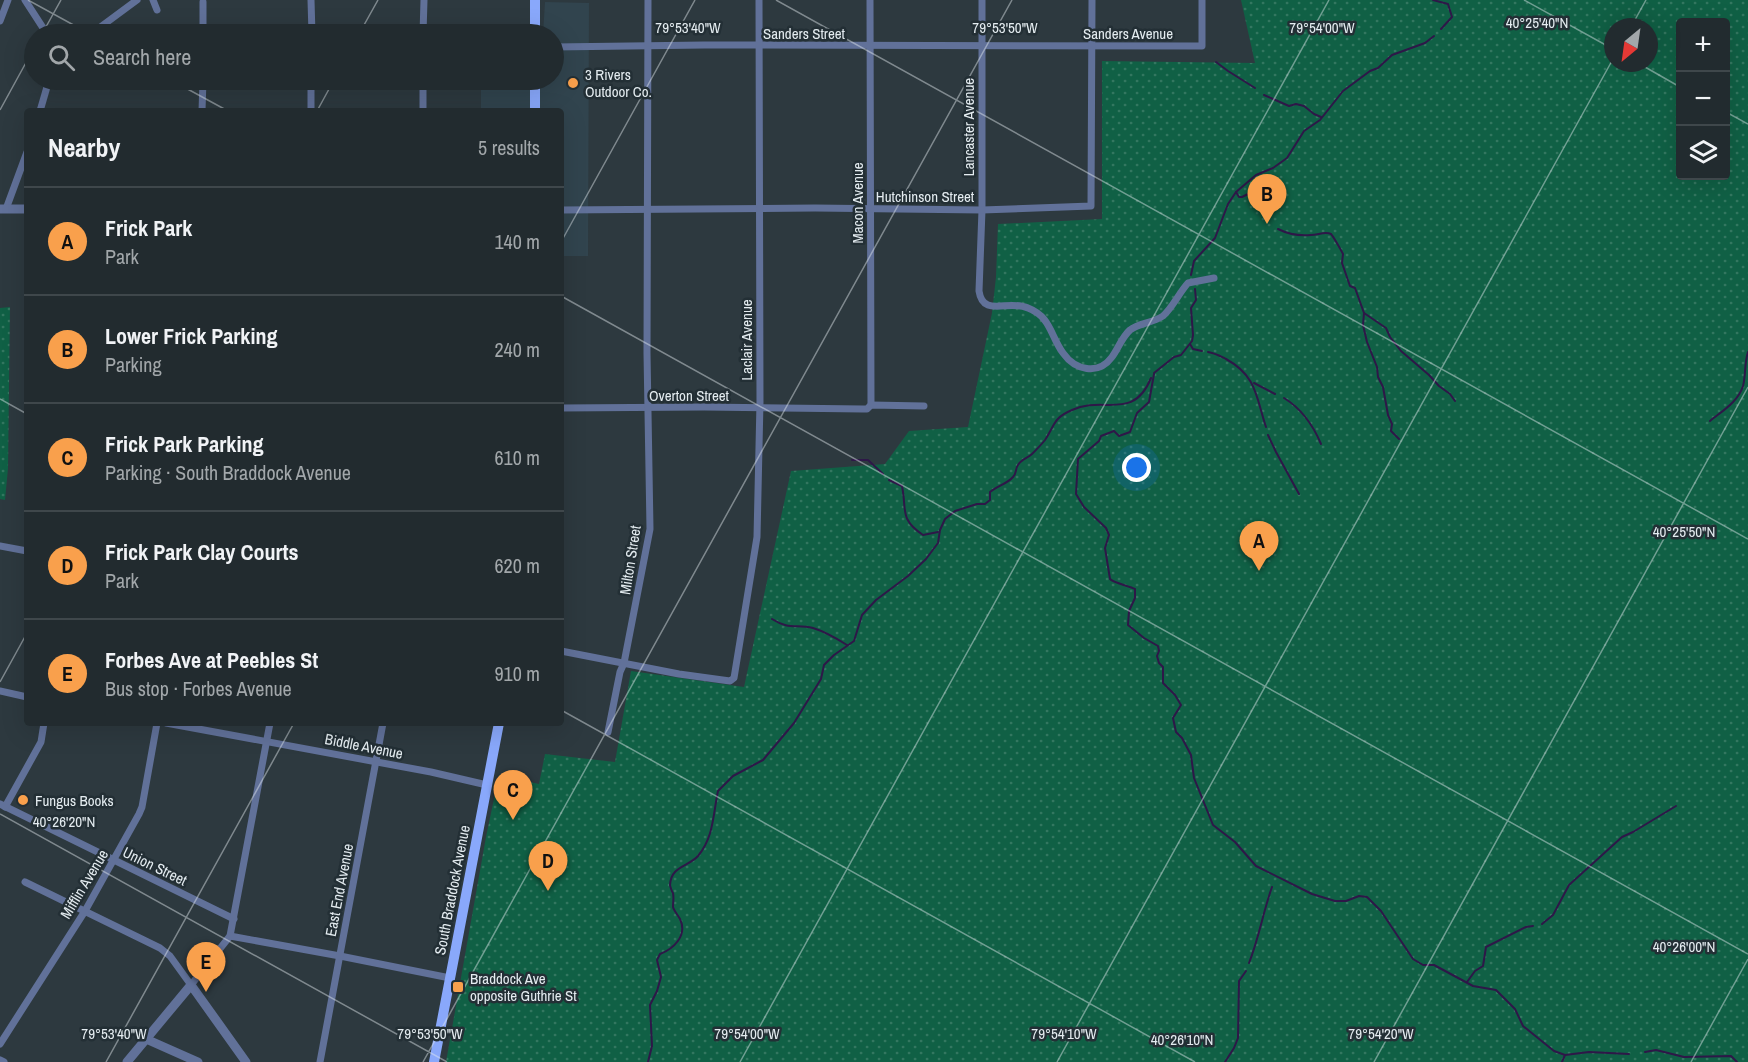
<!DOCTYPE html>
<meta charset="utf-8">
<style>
body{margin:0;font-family:"Archivo Narrow",sans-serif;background:#2a3337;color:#f1f3f6}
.controls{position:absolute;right:18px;top:18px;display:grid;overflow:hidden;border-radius:6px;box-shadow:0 6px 24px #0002}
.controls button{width:54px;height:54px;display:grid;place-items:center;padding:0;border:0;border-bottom:2px solid #3f474b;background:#222b2f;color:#f1f3f6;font:30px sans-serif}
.compass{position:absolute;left:1604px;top:18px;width:54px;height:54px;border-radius:50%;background:#222b2f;box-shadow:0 6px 24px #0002;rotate:209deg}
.you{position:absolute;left:1137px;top:468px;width:21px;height:21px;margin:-15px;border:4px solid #fff;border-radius:50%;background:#1a73e8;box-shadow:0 0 0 9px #1a73e833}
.badge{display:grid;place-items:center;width:39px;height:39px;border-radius:50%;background:#f9a04c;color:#111;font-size:20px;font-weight:700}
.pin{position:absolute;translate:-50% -50px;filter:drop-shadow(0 2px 3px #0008)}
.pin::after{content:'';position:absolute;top:32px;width:21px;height:18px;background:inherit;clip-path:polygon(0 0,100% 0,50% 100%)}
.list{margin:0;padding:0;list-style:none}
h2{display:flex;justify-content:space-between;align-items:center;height:78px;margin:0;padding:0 24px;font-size:26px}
h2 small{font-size:20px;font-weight:400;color:#a2a7aa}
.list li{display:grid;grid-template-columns:39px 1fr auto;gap:18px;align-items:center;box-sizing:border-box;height:108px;padding:0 24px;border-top:2px solid #3f474b}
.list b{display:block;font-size:22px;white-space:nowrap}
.list p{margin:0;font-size:20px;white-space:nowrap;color:#a2a7aa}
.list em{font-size:20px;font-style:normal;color:#a2a7aa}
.icon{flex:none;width:33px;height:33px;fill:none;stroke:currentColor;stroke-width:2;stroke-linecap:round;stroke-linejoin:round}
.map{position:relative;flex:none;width:1748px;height:1062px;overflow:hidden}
.search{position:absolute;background:#222b2f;box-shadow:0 6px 24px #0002;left:24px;top:24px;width:540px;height:66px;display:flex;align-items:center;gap:15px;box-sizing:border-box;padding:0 21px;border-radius:33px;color:#a2a7aa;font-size:22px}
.panel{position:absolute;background:#222b2f;box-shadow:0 6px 24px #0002;left:24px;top:108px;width:540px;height:618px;border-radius:6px}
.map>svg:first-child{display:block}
</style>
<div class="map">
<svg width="1748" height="1062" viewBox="0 0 1748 1062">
<defs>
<pattern id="park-dots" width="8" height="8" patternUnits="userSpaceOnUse" patternTransform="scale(1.5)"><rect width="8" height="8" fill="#106045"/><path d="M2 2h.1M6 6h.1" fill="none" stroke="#337760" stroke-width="1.8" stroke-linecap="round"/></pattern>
</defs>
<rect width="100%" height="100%" fill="#2d393f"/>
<polygon fill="#31444e" points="545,2 589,3 588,256 561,256 561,111 481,111 481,80 554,80 554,34 543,34"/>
<g fill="url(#park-dots)" fill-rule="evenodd">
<path d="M1241,0H1748V1062H446L486,837L499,775L539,784L545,754L615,762L631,671L744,687L791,471L885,464L909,431L968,427L992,313L996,277L998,224L1102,219V61L1255,63ZM1680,22H1726V176H1680ZM1613,27H1649V63H1613Z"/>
<polygon points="10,307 8,468 5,500 0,499 0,308"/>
</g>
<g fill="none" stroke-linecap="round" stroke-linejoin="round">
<g stroke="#2e1748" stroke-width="2">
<polyline points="1433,0 1448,4 1452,17 1441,29"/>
<polyline points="1216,62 1228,71 1255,88"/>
<polyline points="1264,95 1289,106 1296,104 1304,106 1314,114 1321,117"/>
<path d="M1236,192L1239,197H1242L1260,188C1265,197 1265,205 1271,213"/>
<path d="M1278,229C1288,234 1301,236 1311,235C1318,235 1325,231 1331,234C1333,236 1341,250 1343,254L1342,263L1350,286L1355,288L1364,313L1363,325L1367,342L1377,367L1378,377L1383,387L1388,415L1392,424L1391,431L1399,439"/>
<polyline points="1191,275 1194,261 1215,238 1228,204 1236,192 1256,175 1273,168 1287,158 1304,131 1320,120 1343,91 1370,71 1378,68 1392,55 1425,43 1434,36"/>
<polyline points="1364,313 1386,328 1390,337 1401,351 1429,375 1439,386 1450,394 1455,401"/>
<polyline points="1190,344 1193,349 1202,351"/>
<path d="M1208,352C1215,353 1220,356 1226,359C1257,376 1256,397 1266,427"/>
<polyline points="1154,373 1174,357 1181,355 1192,341 1193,335 1191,308 1196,300 1195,289"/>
<path d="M1154,374L1149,402L1137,413L1130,432L1119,436L1114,431L1101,436L1099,441L1078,459L1076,494L1084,507L1106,528L1109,535L1105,548L1110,579C1114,583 1129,586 1135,589V598L1129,611L1128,625L1144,638L1158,646L1159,651L1157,656L1159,663L1163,667V683L1175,695L1181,705L1173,718L1176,732L1182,738L1191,755L1194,778L1213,825L1235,842L1256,866L1312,894L1335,901H1346L1359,896L1367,897L1381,911L1413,959L1423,965H1434L1473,986L1496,990L1515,1009L1523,1026L1554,1051L1565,1055L1589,1052L1629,1054"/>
<polyline points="1254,383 1275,394"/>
<path d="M1284,398C1302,409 1313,425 1321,444"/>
<path d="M1710,421C1722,411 1738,402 1743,386C1746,375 1744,364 1748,352"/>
<polyline points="1268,435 1276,452 1299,494"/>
<polyline points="852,460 868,460 883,474"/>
<path d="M889,480L902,486C907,510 899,519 923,535L938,532"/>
<path d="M772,619C789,630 796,624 813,628C826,632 836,638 847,645"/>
<polyline points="1542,924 1553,915 1569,885 1622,837 1633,832 1676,806"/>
<path d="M1249,963C1259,938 1263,912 1272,887"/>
<polyline points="1467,982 1475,971 1483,966 1486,947 1526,927 1533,926"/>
<polyline points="1645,1052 1656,1050 1684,1057 1731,1056 1737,1062"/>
<path d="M648,1062L652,1046L650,1005L657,991L661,977L657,960L660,954C673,949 688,936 680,919C678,915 674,911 673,907C673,903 674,898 673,893C672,892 670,886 670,885C671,866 688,867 698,856C714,837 713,814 718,791L733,776L763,760L794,723L821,679L824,665L834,655L854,641L862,615L876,600L908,576L926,559L938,543L940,530L945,519L955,511L977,504H985L990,500V492C997,486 1007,484 1013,477C1017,473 1015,469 1018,465C1021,459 1028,458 1032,454C1037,449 1041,445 1045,440C1055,425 1053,418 1072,410C1103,395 1133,422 1151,378"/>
<polyline points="1225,1062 1234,1048 1238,1038 1239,981 1246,971"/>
<polyline points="1562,1062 1565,1055"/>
</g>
<g stroke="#617199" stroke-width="7">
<polyline points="25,0 47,34"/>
<polyline points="153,0 157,10"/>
<polyline points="311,0 312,34"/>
<polyline points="870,0 871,405"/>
<path d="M982,0V210L979,291C983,318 1008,299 1028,308C1051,317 1050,335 1063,353C1075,370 1098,376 1112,357C1118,349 1122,337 1130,330C1139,323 1153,323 1163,316C1173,307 1179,293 1188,283L1214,278"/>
<polyline points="203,2 203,34"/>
<polyline points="0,21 8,0"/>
<polyline points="91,34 137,0"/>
<polyline points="423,34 424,0"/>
<polyline points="554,47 704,45 1202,46 1202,0"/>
<polyline points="40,111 49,80"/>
<polyline points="202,111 203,80"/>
<polyline points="311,111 311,80"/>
<polyline points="423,111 423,80"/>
<polyline points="6,209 27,152"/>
<polyline points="561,210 815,208 982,210 1091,206 1092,0"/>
<polyline points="561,408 704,407 863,409 867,409 871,405 924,406"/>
<polyline points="0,546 27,551"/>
<polyline points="561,651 679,674 730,681 734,678 757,537 760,402 759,0"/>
<polyline points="0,691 27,697"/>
<polyline points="166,723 431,772 487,785"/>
<polyline points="608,732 620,672 624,663 650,529 647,353 648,0"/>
<polyline points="0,804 234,919"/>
<polyline points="5,807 41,742 44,723"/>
<polyline points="25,882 160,948 170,956 191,985 230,936 270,723"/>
<polyline points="230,936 340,956 450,978"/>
<polyline points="0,1044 85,911 139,814 142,807 157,723"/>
<polyline points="0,1060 4,1062"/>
<polyline points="320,1062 383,723"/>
</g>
<g stroke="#617199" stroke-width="9">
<polyline points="0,209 27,209"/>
<polyline points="146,1039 198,1062"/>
<polyline points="127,1062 191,985 246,1062"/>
</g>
<g stroke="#89a8fb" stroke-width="10">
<polyline points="535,34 535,0"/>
<polyline points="535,111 535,80"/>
<polyline points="434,1062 499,723"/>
</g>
</g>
<path fill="none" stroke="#e4ecf0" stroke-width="1.5" stroke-opacity="0.45" d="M28,0L90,34M776,0L1748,539M1524,0L1613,49M1631,27L1646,0M42,34L61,0M359,34L378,0M1638,63L1680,87M171,80L228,111M0,110L34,48M317,111L334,80M1726,112L1748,124M561,242L695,0M561,296L1748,954M0,399L27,414M0,682L27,633M561,710L1195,1062M0,814L447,1062M106,1062L294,723M423,1062L1012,0M740,1062L1329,0M1057,1062L1613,59M1374,1062L1748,387M1691,1062L1748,959"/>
<g fill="#f9a04c" stroke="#232f35" stroke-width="2">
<circle cx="573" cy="83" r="6"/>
<circle cx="23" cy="800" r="6"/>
<rect x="452" y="981" width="12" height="12" rx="3"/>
</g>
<g text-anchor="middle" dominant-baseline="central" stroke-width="5" stroke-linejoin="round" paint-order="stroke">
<g font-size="15" fill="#e4ecf0" stroke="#232f35">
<text x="804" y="33">Sanders Street</text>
<text x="1128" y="33">Sanders Avenue</text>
<text transform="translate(968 127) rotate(-90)">Lancaster Avenue</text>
<text x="925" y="196">Hutchinson Street</text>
<text transform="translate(857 203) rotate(-90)">Macon Avenue</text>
<text transform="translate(746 340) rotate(-90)">Laclair Avenue</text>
<text x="689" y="395">Overton Street</text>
<text transform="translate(630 560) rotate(-81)">Milton Street</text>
<text transform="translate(364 746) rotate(11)">Biddle Avenue</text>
<text transform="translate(155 866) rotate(26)">Union Street</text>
<text transform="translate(84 884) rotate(-59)">Mifflin Avenue</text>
<text transform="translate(339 890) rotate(-79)">East End Avenue</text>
<text transform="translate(452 890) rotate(-79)">South Braddock Avenue</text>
</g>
<g font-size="15" fill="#e4ecf0" stroke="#232f35" text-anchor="start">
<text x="585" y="74">3 Rivers<tspan x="585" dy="17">Outdoor Co.</tspan></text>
<text x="35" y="800">Fungus Books</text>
<text x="470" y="978">Braddock Ave<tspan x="470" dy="17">opposite Guthrie St</tspan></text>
</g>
</g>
<g font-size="15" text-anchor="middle" fill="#e4ecf0" stroke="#232f35" stroke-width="5" stroke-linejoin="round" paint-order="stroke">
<text x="1537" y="28">40°25'40"N</text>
<text x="688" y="33">79°53'40"W</text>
<text x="1005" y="33">79°53'50"W</text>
<text x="1322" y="33">79°54'00"W</text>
<text x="1684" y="537">40°25'50"N</text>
<text x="64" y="827">40°26'20"N</text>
<text x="1684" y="952">40°26'00"N</text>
<text x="114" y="1039">79°53'40"W</text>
<text x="430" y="1039">79°53'50"W</text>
<text x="747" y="1039">79°54'00"W</text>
<text x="1064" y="1039">79°54'10"W</text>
<text x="1381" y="1039">79°54'20"W</text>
<text x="1182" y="1045">40°26'10"N</text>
</g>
</svg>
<div class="controls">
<button>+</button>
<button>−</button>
<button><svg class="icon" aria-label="layers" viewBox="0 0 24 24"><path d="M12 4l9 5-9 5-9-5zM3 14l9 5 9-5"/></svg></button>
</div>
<svg class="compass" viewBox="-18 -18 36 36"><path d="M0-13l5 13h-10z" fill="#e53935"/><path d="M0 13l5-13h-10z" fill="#a2a7aa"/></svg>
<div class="you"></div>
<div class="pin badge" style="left:1259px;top:571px">A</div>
<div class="pin badge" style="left:1267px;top:224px">B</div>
<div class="pin badge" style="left:513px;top:820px">C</div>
<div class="pin badge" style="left:548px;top:891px">D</div>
<div class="pin badge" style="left:206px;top:992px">E</div>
<div class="search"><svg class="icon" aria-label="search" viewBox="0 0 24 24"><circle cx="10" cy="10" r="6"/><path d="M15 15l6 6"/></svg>Search here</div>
<section class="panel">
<h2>Nearby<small>5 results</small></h2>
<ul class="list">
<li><span class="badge">A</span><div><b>Frick Park</b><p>Park</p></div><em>140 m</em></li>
<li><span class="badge">B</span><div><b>Lower Frick Parking</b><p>Parking</p></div><em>240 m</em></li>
<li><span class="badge">C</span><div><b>Frick Park Parking</b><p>Parking · South Braddock Avenue</p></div><em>610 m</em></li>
<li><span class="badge">D</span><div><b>Frick Park Clay Courts</b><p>Park</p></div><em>620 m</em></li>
<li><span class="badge">E</span><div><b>Forbes Ave at Peebles St</b><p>Bus stop · Forbes Avenue</p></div><em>910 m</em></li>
</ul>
</section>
</div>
